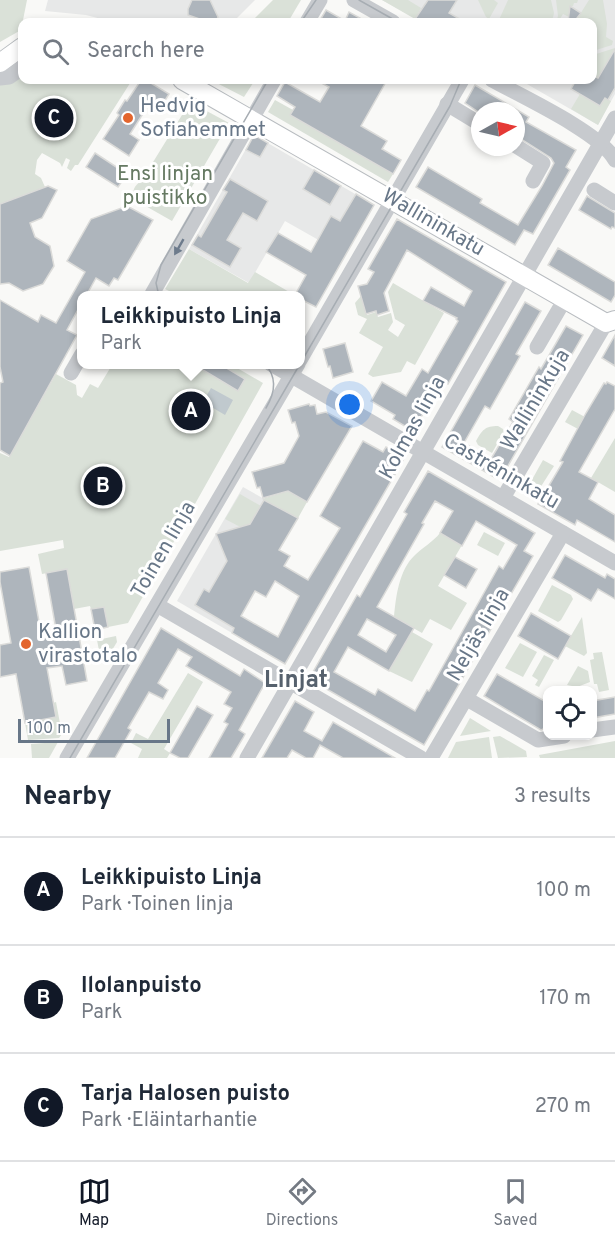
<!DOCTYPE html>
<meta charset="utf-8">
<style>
body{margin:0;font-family:Overpass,sans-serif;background:#f2f2f3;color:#1f2937}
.controls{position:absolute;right:18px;bottom:18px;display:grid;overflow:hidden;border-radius:12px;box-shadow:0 3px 9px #0003}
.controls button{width:54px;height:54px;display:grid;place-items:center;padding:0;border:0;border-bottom:2px solid #e0e1e3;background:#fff;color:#1f2937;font:30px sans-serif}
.compass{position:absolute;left:471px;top:102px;width:54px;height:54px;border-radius:50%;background:#fff;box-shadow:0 3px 9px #0003;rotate:82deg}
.scale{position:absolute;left:18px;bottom:15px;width:152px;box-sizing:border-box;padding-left:6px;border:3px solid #687788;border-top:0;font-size:16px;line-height:21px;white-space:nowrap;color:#687788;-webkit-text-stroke:4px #fff;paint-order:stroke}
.you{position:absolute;left:350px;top:405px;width:21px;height:21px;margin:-15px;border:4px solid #fff;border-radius:50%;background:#1a73e8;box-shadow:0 0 0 9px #1a73e833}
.badge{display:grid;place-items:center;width:39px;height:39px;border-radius:50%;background:#111827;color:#fff;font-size:20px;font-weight:700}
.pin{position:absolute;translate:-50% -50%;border:3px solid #fff;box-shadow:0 2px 6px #0006}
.popup{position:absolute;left:77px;top:291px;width:228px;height:78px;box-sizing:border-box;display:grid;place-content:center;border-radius:12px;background:#fff;filter:drop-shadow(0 2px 4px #0005);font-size:20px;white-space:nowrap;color:#747a83}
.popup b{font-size:22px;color:#1f2937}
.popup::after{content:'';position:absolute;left:50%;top:100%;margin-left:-12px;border:12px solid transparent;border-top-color:#fff}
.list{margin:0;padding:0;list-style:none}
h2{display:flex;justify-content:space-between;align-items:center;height:78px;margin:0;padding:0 24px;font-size:26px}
h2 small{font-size:20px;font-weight:400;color:#747a83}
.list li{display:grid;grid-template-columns:39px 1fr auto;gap:18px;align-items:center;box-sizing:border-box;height:108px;padding:0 24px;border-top:2px solid #e0e1e3}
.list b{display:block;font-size:22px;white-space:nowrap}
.list p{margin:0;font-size:20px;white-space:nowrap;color:#747a83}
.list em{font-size:20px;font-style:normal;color:#747a83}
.icon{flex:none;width:33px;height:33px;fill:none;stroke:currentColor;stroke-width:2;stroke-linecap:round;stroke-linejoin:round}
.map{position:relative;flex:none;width:615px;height:758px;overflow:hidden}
.search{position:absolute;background:#fff;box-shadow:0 3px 9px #0003;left:18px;right:18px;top:18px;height:66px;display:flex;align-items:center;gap:15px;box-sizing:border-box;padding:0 21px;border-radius:12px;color:#747a83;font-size:22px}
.sheet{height:402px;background:#fff}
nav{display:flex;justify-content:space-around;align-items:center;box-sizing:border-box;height:84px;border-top:2px solid #e0e1e3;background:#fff;font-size:16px;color:#747a83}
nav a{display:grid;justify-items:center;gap:3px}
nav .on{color:#111827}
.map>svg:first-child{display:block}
</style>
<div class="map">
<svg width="615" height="758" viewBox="0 0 615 758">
<rect width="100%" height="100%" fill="#f9f9f7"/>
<g fill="#e7e8e8">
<polygon points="48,0 255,0 233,22 113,22 86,15 45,11"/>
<polygon points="382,0 615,0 615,94 598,125 520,80 592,80 592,22 422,22"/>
<polygon points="254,135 374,205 345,255 285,221 249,283 189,249"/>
<polygon points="243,487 298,518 232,633 177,601"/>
</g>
<g fill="#dae1d8">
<polygon points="0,0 27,0 21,30 0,42"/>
<polygon points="273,0 301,0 288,22 251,22"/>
<polygon points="382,0 408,0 421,8 415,19"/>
<polygon points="478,0 494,0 498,3 489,19 486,17"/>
<polygon points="508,0 551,0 554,13 552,22 498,22"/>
<polygon points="556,0 578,0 577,3 574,3 573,6 571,6 571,18 563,14 558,22 556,22 558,16"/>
<polygon points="589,0 603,0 607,24 606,37 613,41 612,45 593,51 592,22 578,22 572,19 573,17 577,19"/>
<polygon points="615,48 598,78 593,75 593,55"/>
<polygon points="22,74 22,80 132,80 78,165 75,165 71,171 67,168 70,160 66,158 62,167 60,163 42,153 37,160 35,174 41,178 45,187 0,204 0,84"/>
<polygon points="211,80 255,80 244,97"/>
<polygon points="580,94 600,106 605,98 611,101 598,125 571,109"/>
<polygon points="275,100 293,110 291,115 393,174 388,182 268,112"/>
<path d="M190,102L229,123L172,221L135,200C131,191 134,186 142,180Z"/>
<polygon points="189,249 248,283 255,272 291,293 290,296 177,295 165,289"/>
<polygon points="393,283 444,313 415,365 407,361 401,372 373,377 368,374 383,347 359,333 367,319 358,315 355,303 361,296 367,315 376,312 378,317 391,313 393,322 388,330 398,337 405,325 395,319 388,292"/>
<polygon points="112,365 232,365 263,383 128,623 108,627 104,607 91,609 90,606 74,609 67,569 42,574 38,554 64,548 63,540 0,551 0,453 9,457 56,374 76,385 77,395 82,398 90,384 98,388"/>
<polygon points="572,410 585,417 578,429 565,422"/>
<path d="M498,426L503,429L504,432L492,453L478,445L476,441C482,430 485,426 498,426Z"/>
<polygon points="615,438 615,492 591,478"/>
<polygon points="543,460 554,466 540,488 529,485"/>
<polygon points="288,491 307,502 298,518 262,499"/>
<polygon points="240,494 261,506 246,530 225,519"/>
<polygon points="484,532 505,543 498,556 477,545"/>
<path d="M440,533L462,545L438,586L467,603L451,630L430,619L422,633L394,617C396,596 399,570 415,555C423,547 433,542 440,533Z"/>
<polygon points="552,585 571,595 573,599 561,620 558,622 538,611"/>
<polygon points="582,617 587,653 584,656 565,646"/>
<polygon points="412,632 433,644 412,682 389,671"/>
<polygon points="116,636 117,642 106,660 100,656 97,640"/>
<polygon points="520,643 537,652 523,677 505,668"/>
<polygon points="602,652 609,690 599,692 597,684 594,684 590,660 594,659 593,653"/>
<polygon points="544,655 554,660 539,687 535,685 538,680 532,676"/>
<polygon points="578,666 588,671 590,682 577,687 567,685"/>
<polygon points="188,673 203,682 164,749 170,753 167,758 138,758 142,749 131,743 136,733 148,739"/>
<polygon points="56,702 62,734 59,738 28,740 25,723 56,717 53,703"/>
<polygon points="470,718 491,731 460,736"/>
<polygon points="500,736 526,751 527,757 498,758 493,737"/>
<polygon points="489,737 492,758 448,758 456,742"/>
<polygon points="615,741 615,758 540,758 539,755"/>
<polygon points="58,742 49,758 32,758 31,744"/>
</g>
<polygon fill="#c0c9ce" points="211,388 233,400 225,415 203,402"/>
<g fill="#aeb5bc" stroke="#dbdbd9" stroke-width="1.5" fill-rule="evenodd">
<polygon points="192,0 210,0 218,17 216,22 208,22 188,15 188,9"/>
<polygon points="428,0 457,0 449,13 465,22 422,22 415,19"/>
<polygon points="570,6 581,13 574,22 568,22"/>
<polygon points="326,10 345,21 349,12 367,22 319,22"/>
<polygon points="615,49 615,88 608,100 605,98 600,106 571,89 576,80 592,80 592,75 598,78"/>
<polygon points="141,80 146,80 169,94 159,110 149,104 130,134 139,140 129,156 103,139 119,115 117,113 125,100 127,101"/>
<polygon points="316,80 387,80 361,126 387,141 382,149 401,160 393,174 290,115 295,107 277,96 285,82 320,102 329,87"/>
<polygon points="475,85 529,117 526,122 576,150 566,167 570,170 533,234 524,230 515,245 416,187 428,167 482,199 480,203 518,225 542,186 554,163 551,158 516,136 516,111 480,111 480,113 465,103"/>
<polygon points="254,135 268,143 260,157 246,150"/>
<polygon points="95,153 127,174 118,187 86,167"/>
<polygon points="314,170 341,186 330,205 303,189"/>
<polygon points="230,179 268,201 257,221 243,213 227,240 241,248 230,267 192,245 198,235 201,237 227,192 223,190"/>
<polygon points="48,186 57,190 42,218 30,223 35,237 50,246 54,266 43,284 23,291 9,283 0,284 0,204"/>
<polygon points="356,194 374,205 316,307 300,299 300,296 295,295 306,275 266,252 278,233 311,252 331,216 340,221"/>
<polygon points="587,196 615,213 615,228 612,227 611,229 579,210"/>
<polygon points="127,206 153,220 118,280 114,278 109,286 96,278 86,296 81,296 81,304 67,330 77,335 10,456 0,450 0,383 3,382 0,367 0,300 38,322 41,315 56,323 85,272 67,261 91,219"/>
<polygon points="397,219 506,282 448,384 442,381 413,431 393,419 395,415 371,401 382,382 406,396 422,369 428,373 458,321 456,319 457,318 423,301 431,287 464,306 472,291 407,250 384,293 389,311 377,315 376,311 366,314 358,286 367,284 374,272 368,269"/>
<polygon points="558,248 615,282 615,295 611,302 548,265"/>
<polygon points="525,302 541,311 516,354 520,356 490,409 485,406 464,443 491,459 513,422 509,419 539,367 541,369 566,326 583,335 501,478 498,476 496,478 442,447"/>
<polygon points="615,335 615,366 602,358"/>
<polygon points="345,343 353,372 333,378 330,366 328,367 323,349"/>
<polygon points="193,364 220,364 245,379 238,391"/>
<polygon points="607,382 615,386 615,409 579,472 598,482 589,499 615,515 615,542 577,520 575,525 538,504 563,462 560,461 586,413 604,383 606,384"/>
<polygon points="309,404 310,406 315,405 317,414 326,412 352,426 307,502 288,491 263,498 260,487 257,488 252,472 284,463 299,436 295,422 292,423 288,410"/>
<path d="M363,441L383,452L386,447L405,457L285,664L232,633L234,628L195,605L204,589L209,592L227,561L216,534L250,524L264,500L298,518L279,550L290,556L284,566L308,580L340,528L320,516ZM275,581L299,596L278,637L241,616L255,591L266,597Z"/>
<path d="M428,471L535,533L524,551L533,556L424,745L309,679L357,595L360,597L407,514L404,512ZM435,501L453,511L440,533L462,546L476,521L517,545L503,569L499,566L429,691L427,690L415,711L378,689L375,695L334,672L348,647L389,671L414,628L377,607L424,524L422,523ZM367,619L396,635L386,652L358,635Z"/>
<polygon points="565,555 605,578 607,574 615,579 615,599 598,589 591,601 552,578"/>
<polygon points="455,557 477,569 466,588 444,575"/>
<polygon points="29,567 42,638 57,635 46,573 67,569 87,681 66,685 62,666 47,668 56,717 25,723 16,674 0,677 0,645 11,643 0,582 0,572"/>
<polygon points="104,607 108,627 95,630 91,609"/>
<polygon points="531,613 571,636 558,659 518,636"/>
<polygon points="161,628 240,676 244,669 265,683 239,730 245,734 243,738 231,758 209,758 228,724 224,722 232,708 224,704 231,692 186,666 192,657 178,649 158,683 168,690 163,699 149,692 128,728 131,730 115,758 87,758"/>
<polygon points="497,674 548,703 548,727 541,730 484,696"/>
<polygon points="615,697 615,714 592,718 592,701"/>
<polygon points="295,701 314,712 304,731 322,741 333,722 395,758 343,758 320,745 313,758 306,758 292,750 287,758 262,758"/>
<polygon points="197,706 213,715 188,758 180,758 170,753"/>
</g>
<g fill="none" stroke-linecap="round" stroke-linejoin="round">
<defs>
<g id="major">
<polyline points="0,63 22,47"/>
<polyline points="182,80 606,323 615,320"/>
</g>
</defs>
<use href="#major" stroke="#b8bcc0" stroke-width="20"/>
<g stroke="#c7cace" stroke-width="15">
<polyline points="354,0 393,22"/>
<polyline points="307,22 320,0"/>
<polyline points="0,78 9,77 22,68"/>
<path d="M492,80C521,96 601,133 615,160"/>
<polyline points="447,104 480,124"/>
<polyline points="516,146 543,163 533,181"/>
<polyline points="594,190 615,203"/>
<polyline points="155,296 152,294 274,80"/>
<polyline points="537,347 565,299"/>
<polyline points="300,360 462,80"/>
<polyline points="271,364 615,563"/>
<polyline points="71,373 82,354"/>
<polyline points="503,498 606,323"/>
<polyline points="157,605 421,758"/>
<polyline points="467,699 538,740 564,736"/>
<polyline points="592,730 615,727"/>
<polyline points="67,758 298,364"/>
<polyline points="247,758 615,118"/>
<polyline points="431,758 563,533"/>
</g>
<use href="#major" stroke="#fff" stroke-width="18"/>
<g stroke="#a7adb3" stroke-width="1.5">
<polyline points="359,0 398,22"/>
<polyline points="301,22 316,0"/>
<polyline points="159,296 156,283 161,265 268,80"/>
<path d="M265,364C278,378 275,393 266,408"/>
<polyline points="300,364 450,106 461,80"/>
<polyline points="70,758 300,364"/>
</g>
</g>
<defs><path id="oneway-solid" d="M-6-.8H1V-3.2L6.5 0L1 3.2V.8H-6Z" transform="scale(1.5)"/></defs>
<use fill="#6d7b8c" href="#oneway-solid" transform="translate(179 247) rotate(120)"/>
<g fill="#e3652d" stroke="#fff" stroke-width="2">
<circle cx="128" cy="118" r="6"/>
<circle cx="26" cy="644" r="6"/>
</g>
<g text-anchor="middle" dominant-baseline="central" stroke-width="6" stroke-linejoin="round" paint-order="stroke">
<g font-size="21" fill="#687788" stroke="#fff" text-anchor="start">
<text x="140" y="106">Hedvig<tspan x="140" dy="24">Sofiahemmet</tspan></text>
<text x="38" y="632">Kallion<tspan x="38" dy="24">virastotalo</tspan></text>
</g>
<g font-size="21" fill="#667a63" stroke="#fff">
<text x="165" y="174">Ensi linjan<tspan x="165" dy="24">puistikko</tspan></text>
</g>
<g font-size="21" fill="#687788" stroke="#fff">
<text transform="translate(433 223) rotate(30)">Wallininkatu</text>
<text transform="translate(536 400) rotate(-59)">Wallininkuja</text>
<text transform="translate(413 428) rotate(-61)">Kolmas linja</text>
<text transform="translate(501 472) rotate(30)">Castréninkatu</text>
<text transform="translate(164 550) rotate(-60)">Toinen linja</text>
<text transform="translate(479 635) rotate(-60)">Neljäs linja</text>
</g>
<g font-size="24" font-weight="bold" fill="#56616d" stroke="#fff">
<text x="296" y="681">Linjat</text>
</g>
</g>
</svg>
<div class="controls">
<button><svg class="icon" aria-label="locate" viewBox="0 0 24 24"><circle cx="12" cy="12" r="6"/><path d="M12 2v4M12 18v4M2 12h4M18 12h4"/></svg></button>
</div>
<svg class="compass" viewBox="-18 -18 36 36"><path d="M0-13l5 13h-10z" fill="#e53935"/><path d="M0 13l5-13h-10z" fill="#747a83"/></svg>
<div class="scale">100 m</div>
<div class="you"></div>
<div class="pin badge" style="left:191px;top:411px">A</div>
<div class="popup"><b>Leikkipuisto Linja</b>Park</div>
<div class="pin badge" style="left:103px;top:486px">B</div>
<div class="pin badge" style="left:54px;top:118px">C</div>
<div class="search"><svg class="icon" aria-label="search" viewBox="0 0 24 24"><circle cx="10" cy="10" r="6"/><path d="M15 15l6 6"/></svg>Search here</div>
</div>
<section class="sheet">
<h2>Nearby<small>3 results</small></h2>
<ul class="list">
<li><span class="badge">A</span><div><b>Leikkipuisto Linja</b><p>Park · Toinen linja</p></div><em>100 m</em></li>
<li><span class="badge">B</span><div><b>Ilolanpuisto</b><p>Park</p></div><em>170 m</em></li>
<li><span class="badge">C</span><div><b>Tarja Halosen puisto</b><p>Park · Eläintarhantie</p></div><em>270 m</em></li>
</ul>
</section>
<nav>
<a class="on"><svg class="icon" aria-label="map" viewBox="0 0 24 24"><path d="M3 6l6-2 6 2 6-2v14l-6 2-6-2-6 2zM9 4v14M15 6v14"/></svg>Map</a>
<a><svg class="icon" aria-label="directions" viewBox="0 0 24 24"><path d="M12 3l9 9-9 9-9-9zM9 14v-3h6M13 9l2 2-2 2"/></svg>Directions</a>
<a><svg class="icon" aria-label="saved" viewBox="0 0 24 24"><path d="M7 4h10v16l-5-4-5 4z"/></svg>Saved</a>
</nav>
